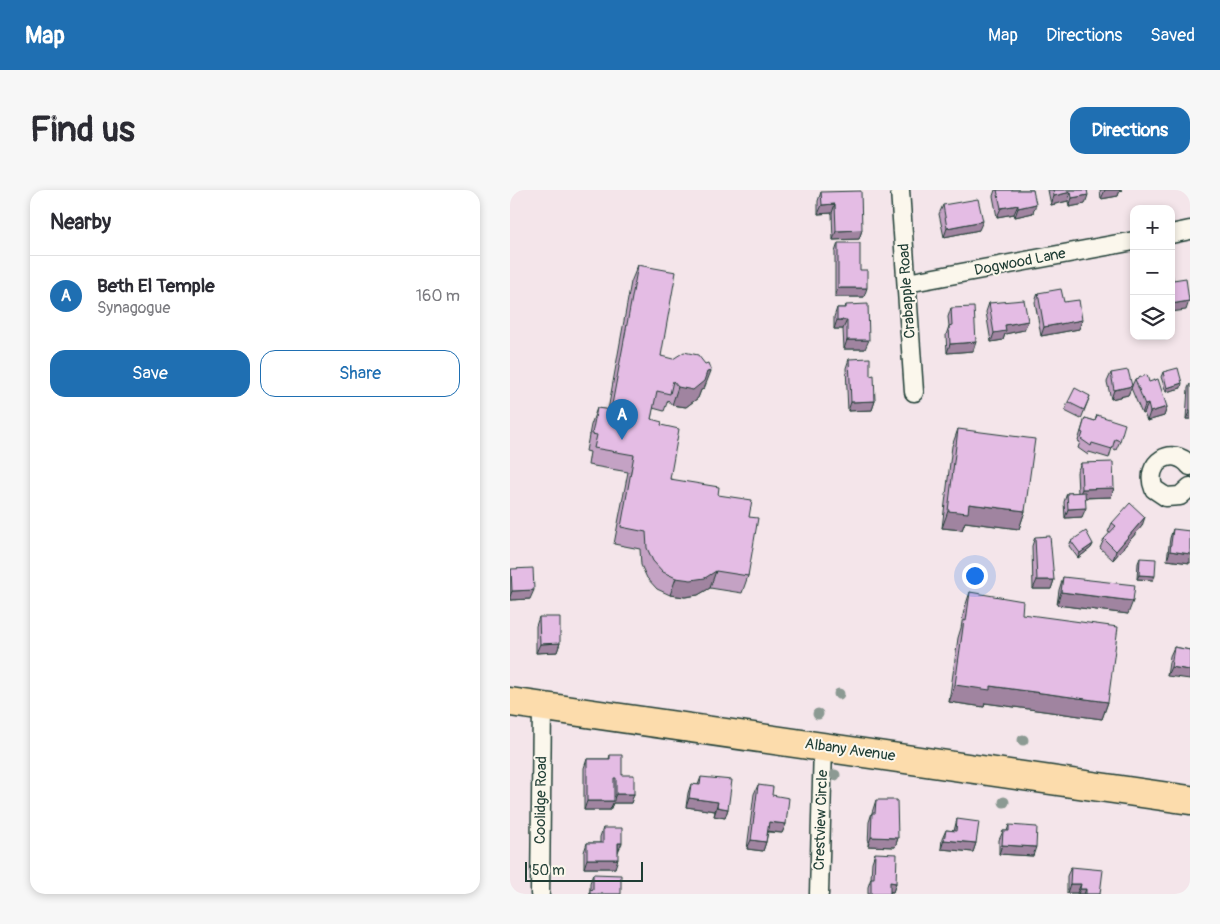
<!DOCTYPE html>
<meta charset="utf-8">
<style>
body{margin:0;font-family:Pangolin,sans-serif;background:#f7f7f7;color:#2b2b33}
.controls{position:absolute;right:15px;top:15px;display:grid;overflow:hidden;border-radius:10px;box-shadow:0 2px 8px #0003}
.controls button{width:45px;height:45px;display:grid;place-items:center;padding:0;border:0;border-bottom:1px solid #e1e1e2;background:#fff;color:#2b2b33;font:25px sans-serif}
.scale{position:absolute;left:15px;bottom:12px;width:118px;box-sizing:border-box;padding-left:5px;border:2px solid #1f3d34;border-top:0;font-size:14px;line-height:18px;white-space:nowrap;color:#1f3d34;-webkit-text-stroke:4px #fbf7ec;paint-order:stroke}
.you{position:absolute;left:464px;top:385px;width:18px;height:18px;margin:-12px;border:4px solid #fff;border-radius:50%;background:#1a73e8;box-shadow:0 0 0 8px #1a73e833}
.badge{display:grid;place-items:center;width:32px;height:32px;border-radius:50%;background:#1f6fb2;color:#fff;font-size:16px;font-weight:700}
.pin{position:absolute;translate:-50% -41px;filter:drop-shadow(0 1px 2px #0008)}
.pin::after{content:'';position:absolute;top:26px;width:18px;height:15px;background:inherit;clip-path:polygon(0 0,100% 0,50% 100%)}
.list{margin:0;padding:0;list-style:none}
h2{display:flex;justify-content:space-between;align-items:center;height:65px;margin:0;padding:0 20px;font-size:21px}
h2 small{font-size:16px;font-weight:400;color:#7c7c81}
.list li{display:grid;grid-template-columns:32px 1fr auto;gap:15px;align-items:center;box-sizing:border-box;height:80px;padding:0 20px;border-top:1px solid #e1e1e2}
.list b{display:block;font-size:19px;white-space:nowrap}
.list p{margin:0;font-size:16px;white-space:nowrap;color:#7c7c81}
.list em{font-size:16px;font-style:normal;color:#7c7c81}
.actions{display:flex;gap:10px;padding:15px 20px}
.actions a{flex:1;padding:11px 0;border:1px solid #1f6fb2;border-radius:15px;text-align:center;font-size:18px;color:#1f6fb2}
.actions .main{background:#1f6fb2;color:#fff}
.icon{flex:none;width:28px;height:28px;fill:none;stroke:currentColor;stroke-width:2;stroke-linecap:round;stroke-linejoin:round}
.map{position:relative;flex:none;width:680px;height:704px;overflow:hidden;border-radius:15px}
header{display:flex;align-items:center;gap:30px;box-sizing:border-box;height:70px;padding:0 25px;background:#1f6fb2;color:#fff}
header strong{font-size:24px}
nav{display:flex;gap:28px;margin-inline-start:auto;font-size:18px}
.intro{display:flex;align-items:center;justify-content:space-between;box-sizing:border-box;height:120px;padding:0 30px}
h1{margin:0;font-size:35px}
.button{padding:12px 22px;border-radius:15px;background:#1f6fb2;color:#fff;font-size:18px;font-weight:700}
main{display:flex;gap:30px;padding:0 30px}
aside{flex:1;background:#fff;border-radius:15px;box-shadow:0 2px 8px #0003}
.map>svg:first-child{display:block}
</style>
<header>
<strong>Map</strong>
<nav><a>Map</a><a>Directions</a><a>Saved</a></nav>
</header>
<div class="intro"><h1>Find us</h1><a class="button">Directions</a></div>
<main>
<aside>
<h2>Nearby<small></small></h2>
<ul class="list">
<li><span class="badge">A</span><div><b>Beth El Temple</b><p>Synagogue</p></div><em>160 m</em></li>
</ul>
<div class="actions"><a class="main">Save</a><a>Share</a></div>
</aside>
<div class="map">
<svg width="680" height="704" viewBox="0 0 680 704">
<rect width="100%" height="100%" fill="#f4e5ea"/>
<filter id="ink" filterUnits="userSpaceOnUse"><feTurbulence type="fractalNoise" baseFrequency=".02" numOctaves="2"/><feDisplacementMap in="SourceGraphic" scale="10" xChannelSelector="R" yChannelSelector="G"/><feConvolveMatrix kernelMatrix="1 2 1 2 8 2 1 2 1" color-interpolation-filters="sRGB"/></filter>
<g filter="url(#ink)">
<g fill="none" stroke-linecap="round" stroke-linejoin="round">
<defs>
<g id="street">
<polyline points="390,0 404,202"/>
<polyline points="661,44 680,40"/>
<polyline points="397,93 624,51"/>
<path d="M680,276C663,254 633,273 644,299L656,307L670,306L680,297"/>
<polyline points="30,704 32,516"/>
<polyline points="309,704 313,556"/>
</g>
<polyline id="highway" points="0,512 680,610"/>
</defs>
<use href="#street" stroke="#1f3d34" stroke-width="21"/>
<use href="#highway" stroke="#1f3d34" stroke-width="31"/>
<use href="#street" stroke="#fbf7ec" stroke-width="18"/>
<use href="#highway" stroke="#fcdcac" stroke-width="28"/>
</g>
<g fill="#8c9a93">
<circle cx="329" cy="504" r="5.5"/>
<circle cx="308" cy="524" r="5.5"/>
<circle cx="513" cy="550" r="5.5"/>
<circle cx="325" cy="585" r="5.5"/>
<circle cx="494" cy="612" r="5.5"/>
</g>
<g fill="#c4a2c4" stroke="#1f3d34">
<polygon points="485,0 523,0 523,23 505,27 504,24 487,27 483,6"/>
<polygon points="538,0 577,0 575,14 559,17 558,11 541,15"/>
<polygon points="590,0 612,0 610,0 608,6 591,9"/>
<polygon points="311,2 352,40 349,49 323,50 322,23 308,24 308,11"/>
<polygon points="433,15 469,40 434,47 429,24"/>
<polygon points="328,53 350,80 354,107 325,107 325,62"/>
<polygon points="128,75 151,166 194,199 191,200 188,208 176,217 162,215 158,210 154,221 143,218 141,229 151,235 160,289 208,305 239,327 238,386 232,403 200,398 188,405 175,407 160,405 147,399 137,388 131,375 130,359 104,354 118,282 78,275 80,262 76,261 81,235 87,218 98,220 121,92"/>
<polygon points="528,103 554,112 569,139 531,146 525,112"/>
<polygon points="479,113 514,140 495,144 493,150 481,152 476,122"/>
<polygon points="336,115 355,159 334,159 333,139 324,139 324,127 327,118 335,118"/>
<polygon points="441,118 463,161 437,163 436,145 439,136 438,127"/>
<polygon points="339,169 360,186 365,211 362,220 338,221 336,178"/>
<polygon points="653,182 671,198 656,202 651,187"/>
<polygon points="601,183 622,196 618,205 601,209 597,192"/>
<polygon points="625,189 639,192 657,217 654,226 637,231 634,223 632,224 621,198"/>
<polygon points="680,194 680,229 676,229 678,198"/>
<polygon points="580,206 571,229 555,221 558,212"/>
<polygon points="587,225 610,251 606,260 602,258 599,268 579,262 578,265 568,258 570,252 568,251 575,228 585,231"/>
<polygon points="448,239 515,321 509,339 455,332 452,340 432,338 442,256"/>
<polygon points="571,273 604,298 601,307 575,308 572,327 555,328 554,312 557,303 568,303 567,282"/>
<polygon points="602,333 632,336 603,370 590,358 594,349 600,343 598,342"/>
<polygon points="663,339 680,373 657,370 660,348"/>
<polygon points="525,347 544,390 541,399 523,399 522,356"/>
<polygon points="561,351 583,354 581,358 568,368 559,356"/>
<polygon points="630,368 643,390 627,389 628,373"/>
<polygon points="1,379 20,409 0,410 0,382"/>
<polygon points="553,387 618,424 547,415 549,400"/>
<polygon points="460,402 512,424 598,512 592,529 475,513 474,517 439,512 448,448 451,438 454,420"/>
<polygon points="29,427 50,453 47,462 26,463 26,436"/>
<polygon points="664,457 680,460 657,486 660,466"/>
<polygon points="100,565 124,604 121,613 103,613 100,620 74,620 74,578 77,569 99,569"/>
<polygon points="191,587 218,619 215,628 204,626 205,621 176,617 178,603 181,594 188,595"/>
<polygon points="248,595 262,605 276,634 272,643 258,642 256,652 253,661 237,659 244,604"/>
<polygon points="366,610 388,648 385,657 358,656 359,632"/>
<polygon points="447,629 466,653 463,662 431,659 432,649 436,640 444,641"/>
<polygon points="499,635 523,666 489,664 489,650 493,641 497,641"/>
<polygon points="93,638 108,662 105,678 74,678 74,662 77,653 90,653 90,647"/>
<polygon points="365,663 386,693 383,702 380,702 380,704 358,704 358,697 361,688 362,672"/>
<polygon points="561,677 590,704 567,704 567,703 557,703 557,686"/>
<polygon points="83,684 111,704 79,704 80,701 80,693"/>
</g>
<g fill="#a084a0" stroke="#1f3d34">
<polygon points="595,0 612,0 610,0 608,6 591,9"/>
<polygon points="561,2 558,11 541,15 544,6"/>
<polygon points="578,5 575,14 559,17 562,8"/>
<polygon points="325,14 322,23 308,24 312,15"/>
<polygon points="526,14 523,23 505,27 508,18"/>
<polygon points="508,15 504,24 487,27 491,18"/>
<polygon points="473,31 469,40 434,47 437,38"/>
<polygon points="352,40 349,49 323,50 326,41"/>
<polygon points="328,98 357,98 354,107 325,107"/>
<polygon points="679,111 676,120 661,122 661,114"/>
<polygon points="327,130 337,130 333,139 324,139"/>
<polygon points="572,130 569,139 531,146 534,137"/>
<polygon points="518,131 514,140 495,144 493,150 481,152 484,143 495,135"/>
<polygon points="337,150 359,150 355,159 334,159"/>
<polygon points="466,152 463,161 437,163 440,154"/>
<polygon points="201,181 194,199 191,200 188,208 176,217 162,215 168,197 197,182"/>
<polygon points="672,193 671,198 656,202 657,198"/>
<polygon points="622,196 618,205 601,209 604,200"/>
<polygon points="365,211 362,220 338,221 341,212"/>
<polygon points="638,214 634,223 632,224 635,215"/>
<polygon points="657,217 654,226 637,231 640,222"/>
<polygon points="680,220 680,229 676,229"/>
<polygon points="604,298 601,307 568,308 572,299"/>
<polygon points="459,314 515,321 509,339 455,332 452,340 432,338 438,321"/>
<polygon points="576,318 572,327 555,328 558,319"/>
<polygon points="635,327 632,336 603,370 606,361"/>
<polygon points="583,354 581,358 568,368 570,363"/>
<polygon points="660,361 680,364 680,373 657,370"/>
<polygon points="206,381 200,398 188,405 175,407 160,405 166,388"/>
<polygon points="629,385 645,386 643,390 627,389"/>
<polygon points="527,390 544,390 541,399 523,399"/>
<polygon points="24,400 20,409 0,410 0,407 2,401"/>
<polygon points="551,402 623,411 618,424 547,415"/>
<polygon points="50,453 47,462 26,463 30,454"/>
<polygon points="661,477 680,480 680,489 657,486"/>
<polygon points="445,495 480,496 598,512 592,529 475,513 474,517 439,512"/>
<polygon points="106,604 124,604 121,613 103,613 100,620 74,620 77,611 103,611"/>
<polygon points="179,608 208,612 205,621 176,617"/>
<polygon points="207,617 218,619 215,628 204,626"/>
<polygon points="259,632 276,634 272,643 256,641"/>
<polygon points="361,647 388,648 385,657 358,656"/>
<polygon points="241,650 256,652 253,661 237,659"/>
<polygon points="434,650 466,653 463,662 431,659"/>
<polygon points="108,653 112,653 108,662"/>
<polygon points="492,655 526,657 523,666 489,664"/>
<polygon points="77,669 108,669 105,678 74,678"/>
<polygon points="380,692 386,693 383,702 377,701"/>
<polygon points="560,694 571,694 567,703 557,703"/>
<polygon points="570,699 576,699 574,704 568,704"/>
</g>
<g fill="#e4bce4" stroke="#1f3d34">
<polygon points="487,0 523,0 526,14 508,18 508,15 491,18"/>
<polygon points="543,0 577,0 578,5 562,8 561,2 544,6"/>
<polygon points="351,1 352,40 326,41 325,14 312,15 311,2"/>
<polygon points="468,9 473,31 437,38 433,15"/>
<polygon points="328,53 350,53 350,80 357,80 357,98 328,98"/>
<polygon points="128,75 166,82 151,166 163,169 174,162 188,165 195,174 198,173 201,181 197,182 194,191 183,200 168,197 163,191 160,204 147,201 141,229 152,232 151,235 169,239 160,289 209,297 208,305 242,310 239,327 248,328 238,386 206,381 195,388 181,390 166,388 153,382 143,371 137,358 136,342 111,337 124,265 84,258 87,245 82,244 87,218 101,220"/>
<polygon points="661,80 662,80 663,90 676,88 679,111 661,114"/>
<polygon points="551,99 554,112 569,110 572,130 534,137 528,103"/>
<polygon points="514,110 518,131 495,135 496,141 484,143 479,113"/>
<polygon points="358,114 359,150 337,150 337,130 327,130 327,118 336,118 336,115"/>
<polygon points="464,117 466,152 440,154 439,136 442,135 441,118"/>
<polygon points="360,168 360,186 364,185 365,211 341,212 339,169"/>
<polygon points="668,178 672,193 657,198 653,182"/>
<polygon points="618,180 622,196 604,200 601,183"/>
<polygon points="637,185 639,192 648,189 657,217 640,222 638,214 635,215 625,189"/>
<polygon points="565,198 580,206 574,220 558,212"/>
<polygon points="587,225 615,234 610,251 605,249 602,259 582,253 581,256 571,249 573,243 571,242 575,228 585,231"/>
<polygon points="448,239 525,249 515,321 459,314 458,323 438,321"/>
<polygon points="603,272 604,298 572,299 571,273"/>
<polygon points="575,302 576,318 558,319 557,303"/>
<polygon points="620,313 635,327 606,361 594,349 606,336 602,333"/>
<polygon points="663,339 680,341 680,364 660,361"/>
<polygon points="576,341 583,354 570,363 561,351"/>
<polygon points="540,346 544,390 527,390 525,347"/>
<polygon points="630,368 646,369 645,386 629,385"/>
<polygon points="23,378 24,400 2,401 1,379"/>
<polygon points="553,387 625,395 623,411 551,402"/>
<polygon points="460,402 513,411 512,424 608,437 598,512 480,496 480,500 445,495 454,430 456,431"/>
<polygon points="29,427 50,427 50,453 30,454"/>
<polygon points="664,457 680,460 680,480 661,477"/>
<polygon points="100,565 112,565 112,585 124,585 124,604 106,604 106,588 104,588 104,611 77,611 77,569 100,569"/>
<polygon points="191,587 222,590 218,619 207,617 208,612 179,608 181,594 190,595"/>
<polygon points="248,595 263,597 262,605 279,608 276,634 259,632 256,652 241,650"/>
<polygon points="366,610 387,610 388,648 361,647 362,623 365,623"/>
<polygon points="447,629 469,632 466,653 434,650 436,640 446,641"/>
<polygon points="499,635 527,637 526,657 492,655 493,641 499,641"/>
<polygon points="93,638 112,638 112,653 108,653 108,669 77,669 77,653 93,653"/>
<polygon points="365,663 387,664 386,693 380,692 380,704 361,704 361,688 364,688"/>
<polygon points="561,677 593,680 590,704 576,704 576,699 570,699 571,694 560,694"/>
<polygon points="83,684 111,685 111,704 80,704 80,699 83,700"/>
</g>
</g>
<g text-anchor="middle" dominant-baseline="central" stroke-width="4" stroke-linejoin="round" paint-order="stroke">
<g font-size="15" fill="#1f3d34" stroke="#fbf7ec">
<text transform="translate(510 72) rotate(-11)">Dogwood Lane</text>
<text transform="translate(397 101) rotate(-94)">Crabapple Road</text>
<text transform="translate(340 560) rotate(8)">Albany Avenue</text>
<text transform="translate(31 610) rotate(-89)">Coolidge Road</text>
<text transform="translate(311 630) rotate(-88)">Crestview Circle</text>
</g>
</g>
</svg>
<div class="controls">
<button>+</button>
<button>−</button>
<button><svg class="icon" aria-label="layers" viewBox="0 0 24 24"><path d="M12 4l9 5-9 5-9-5zM3 14l9 5 9-5"/></svg></button>
</div>
<div class="scale">50 m</div>
<div class="you"></div>
<div class="pin badge" style="left:112px;top:250px">A</div>
</div>
</main>
